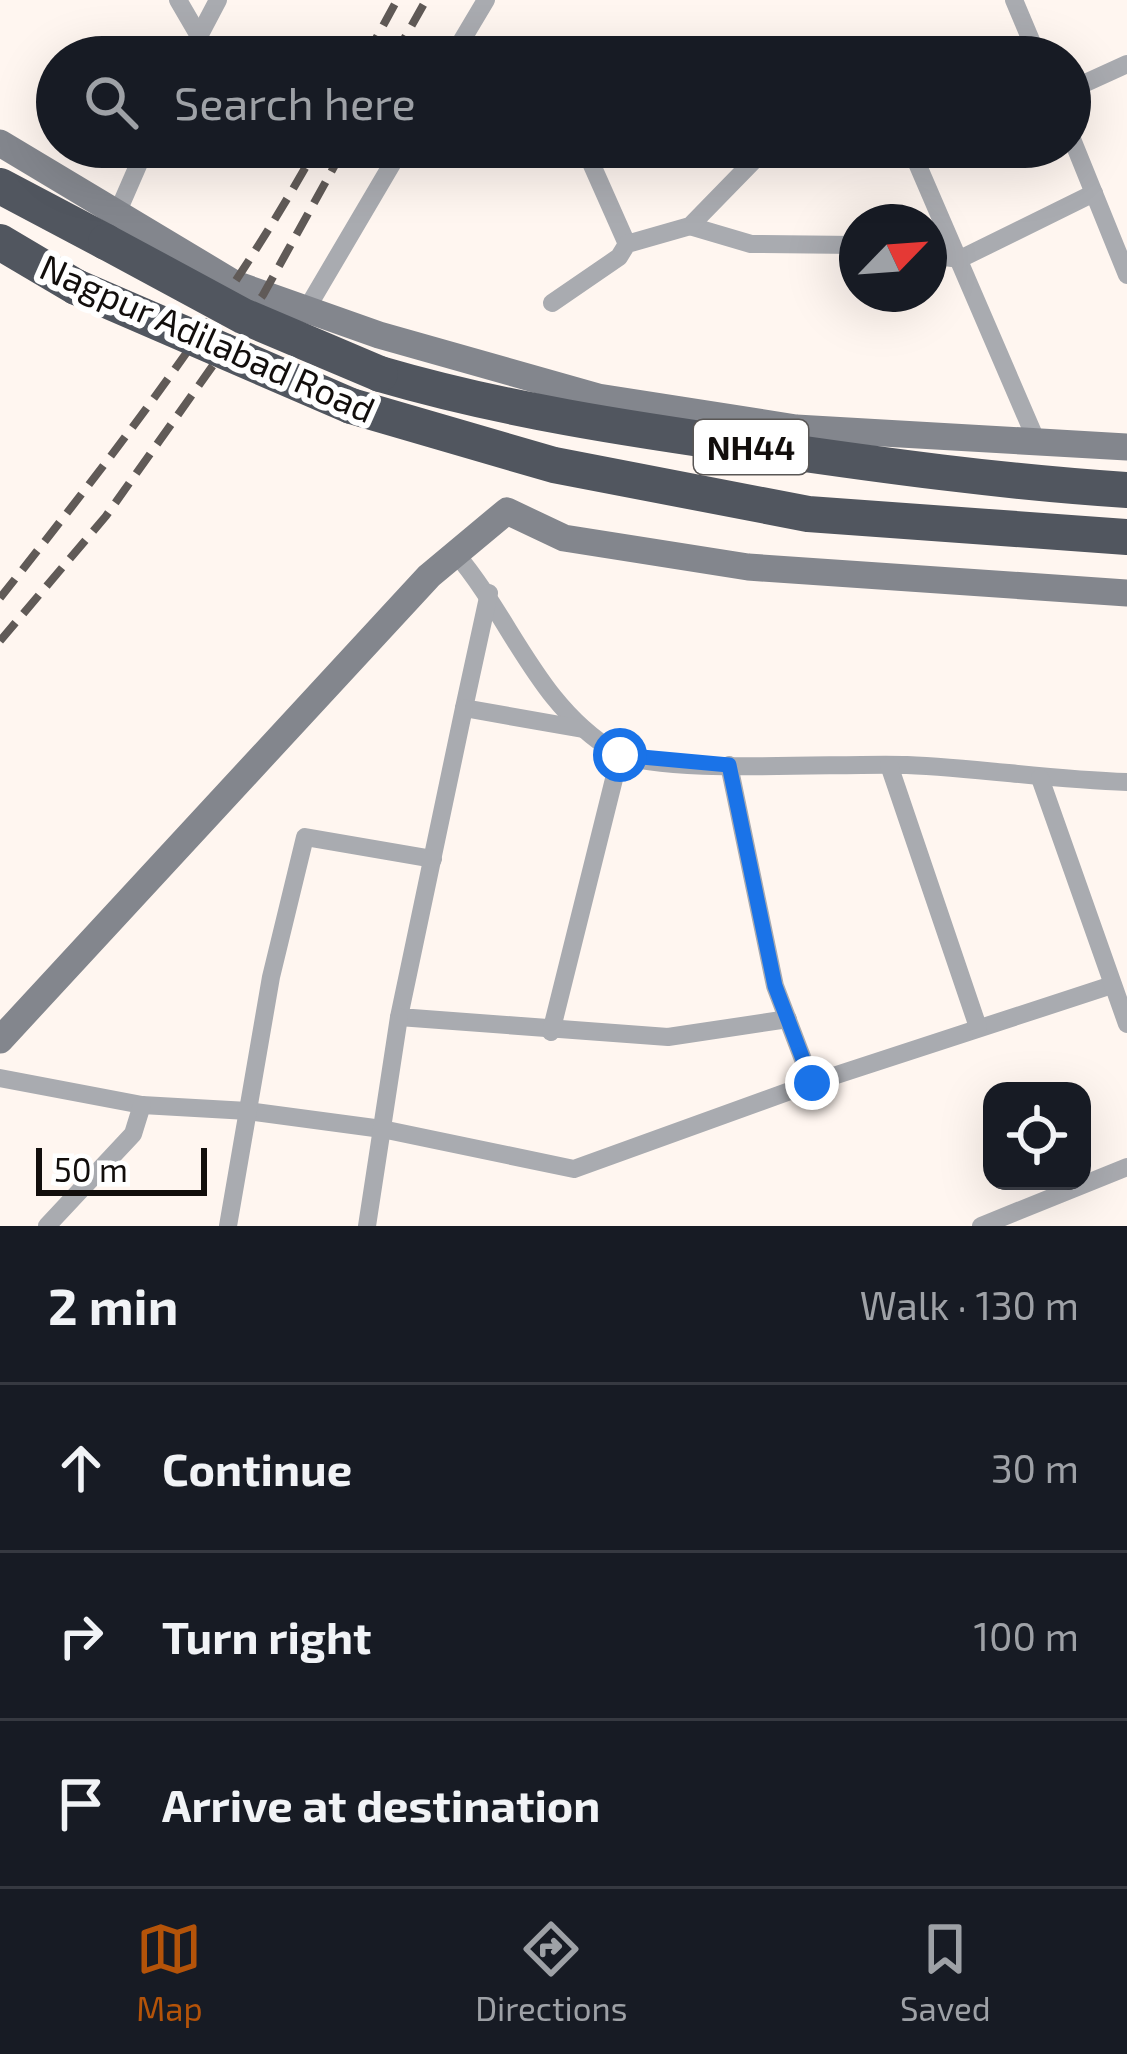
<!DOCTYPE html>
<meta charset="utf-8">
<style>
body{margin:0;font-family:"Exo 2",sans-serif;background:#20242c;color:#f1f3f6}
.controls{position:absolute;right:36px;bottom:36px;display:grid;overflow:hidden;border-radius:24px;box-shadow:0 12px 48px #0002}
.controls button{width:108px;height:108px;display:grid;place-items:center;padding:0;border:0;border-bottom:3px solid #363941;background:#171b24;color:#f1f3f6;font:60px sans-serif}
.compass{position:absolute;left:839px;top:204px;width:108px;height:108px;border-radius:50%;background:#171b24;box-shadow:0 12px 48px #0002;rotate:65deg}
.scale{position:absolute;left:36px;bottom:30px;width:171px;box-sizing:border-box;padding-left:12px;border:6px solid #120e0c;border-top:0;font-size:33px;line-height:42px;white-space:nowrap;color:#120e0c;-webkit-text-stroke:9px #fff;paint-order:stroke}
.stop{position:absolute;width:36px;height:36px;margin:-27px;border:9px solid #1a73e8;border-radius:50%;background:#fff}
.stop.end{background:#1a73e8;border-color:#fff;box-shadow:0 3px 12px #0008}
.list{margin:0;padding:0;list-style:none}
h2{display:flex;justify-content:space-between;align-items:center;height:156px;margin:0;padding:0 48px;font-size:51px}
h2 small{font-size:39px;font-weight:400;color:#9ea1a6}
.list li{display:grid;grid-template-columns:78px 1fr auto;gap:36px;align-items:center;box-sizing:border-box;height:168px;padding:0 48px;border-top:3px solid #363941}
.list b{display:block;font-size:45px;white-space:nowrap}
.list em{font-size:39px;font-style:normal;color:#9ea1a6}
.icon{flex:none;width:66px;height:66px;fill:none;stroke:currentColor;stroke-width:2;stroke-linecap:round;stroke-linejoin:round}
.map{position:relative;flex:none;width:1127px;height:1226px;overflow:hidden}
.search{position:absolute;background:#171b24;box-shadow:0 12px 48px #0002;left:36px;right:36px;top:36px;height:132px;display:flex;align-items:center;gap:30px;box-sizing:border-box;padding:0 42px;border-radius:66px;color:#9ea1a6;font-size:45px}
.sheet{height:660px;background:#171b24}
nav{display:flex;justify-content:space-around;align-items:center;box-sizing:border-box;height:168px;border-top:3px solid #363941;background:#171b24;font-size:33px;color:#9ea1a6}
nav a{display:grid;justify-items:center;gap:6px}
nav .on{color:#b45309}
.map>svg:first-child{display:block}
</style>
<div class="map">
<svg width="1127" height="1226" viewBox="0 0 1127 1226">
<rect width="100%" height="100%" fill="#fff6f0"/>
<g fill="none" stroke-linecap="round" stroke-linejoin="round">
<g stroke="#a9abb0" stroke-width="18">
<polyline points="178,0 199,36"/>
<polyline points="1014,0 1038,57"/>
<polyline points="188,57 218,0"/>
<polyline points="452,57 486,0"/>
<polyline points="1070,90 1127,64"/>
<polyline points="1070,134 1127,275"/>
<polyline points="584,147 627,244"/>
<polyline points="910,147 1037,442"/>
<polyline points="116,216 146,147"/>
<polyline points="690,226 751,244 857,245"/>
<polyline points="929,255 960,259 1094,193"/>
<polyline points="552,303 619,257 627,244 690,226 767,147"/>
<polyline points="306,310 402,147"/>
<path d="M456,554C512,620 537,705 615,752C655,776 850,762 907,765C981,768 1053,780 1127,782"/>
<polyline points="489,593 464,708 583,729"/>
<polyline points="464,708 399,1017 668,1037 788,1019"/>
<polyline points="729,765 775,986 812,1083 1112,985"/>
<polyline points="889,765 978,1027"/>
<polyline points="1040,778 1127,1024"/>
<polyline points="551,1032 620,755"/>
<polyline points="0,1078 142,1105 248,1111 382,1129 574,1169 812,1083"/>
<polyline points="47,1226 133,1134 142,1105"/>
<polyline points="228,1226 271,977 305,837 433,859"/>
<polyline points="367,1226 399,1017"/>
<polyline points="981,1226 1127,1167"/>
</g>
<g stroke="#83868d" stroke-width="27">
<polyline points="0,143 235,284 379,335 598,397 796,428 1127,447"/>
<polyline points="0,1040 429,576 507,511 564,538 748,567 1127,593"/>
</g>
<g stroke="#51565f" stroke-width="36">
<polyline points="0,186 106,242"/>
<polyline points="0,242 76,287"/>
<path d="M380,374C503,410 629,429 756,447C879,465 1003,482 1127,490"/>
<polyline points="351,406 554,465 808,514 1127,537"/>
</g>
<g stroke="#605a57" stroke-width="8" stroke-dasharray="24 12" stroke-linecap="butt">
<polyline points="366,57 397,0"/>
<polyline points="394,57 426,0"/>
<path d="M0,598C115,453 227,309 317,147"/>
<polyline points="0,641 106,516 263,295 345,147"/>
</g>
<g stroke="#51565f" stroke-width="36">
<polyline points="106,242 243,316 380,374"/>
<polyline points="76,287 351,406"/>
</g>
</g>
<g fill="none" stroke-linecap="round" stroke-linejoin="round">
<polyline stroke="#1a73e8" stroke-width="15" points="620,755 729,765 775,986 812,1083"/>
</g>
<g text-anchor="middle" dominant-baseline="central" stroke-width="12" stroke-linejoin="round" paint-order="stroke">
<rect fill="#fff" stroke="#595655" stroke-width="3" x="694" y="420" width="114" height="54" rx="9"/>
<g font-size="33" font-weight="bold" fill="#120e0c">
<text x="751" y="447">NH44</text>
</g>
<g font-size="36" fill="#120e0c" stroke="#fff">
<text transform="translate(208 337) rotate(24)">Nagpur Adilabad Road</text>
</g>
</g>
</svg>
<div class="controls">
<button><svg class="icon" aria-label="locate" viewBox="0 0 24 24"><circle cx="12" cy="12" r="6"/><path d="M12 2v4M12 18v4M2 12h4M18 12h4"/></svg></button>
</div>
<svg class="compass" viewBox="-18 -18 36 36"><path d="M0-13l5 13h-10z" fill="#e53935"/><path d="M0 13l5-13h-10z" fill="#9ea1a6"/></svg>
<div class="scale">50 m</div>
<div class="stop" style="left:620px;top:755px"></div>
<div class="stop end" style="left:812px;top:1083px"></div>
<div class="search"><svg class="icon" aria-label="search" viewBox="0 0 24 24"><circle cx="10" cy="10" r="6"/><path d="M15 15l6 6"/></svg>Search here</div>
</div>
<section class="sheet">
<h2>2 min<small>Walk · 130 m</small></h2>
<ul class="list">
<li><svg class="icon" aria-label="ahead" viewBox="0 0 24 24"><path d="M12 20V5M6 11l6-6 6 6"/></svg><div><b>Continue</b></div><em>30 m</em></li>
<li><svg class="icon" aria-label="right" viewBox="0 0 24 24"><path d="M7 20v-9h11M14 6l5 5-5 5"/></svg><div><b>Turn right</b></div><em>100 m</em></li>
<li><svg class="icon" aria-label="arrive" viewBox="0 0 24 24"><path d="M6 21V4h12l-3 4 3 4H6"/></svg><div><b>Arrive at destination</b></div></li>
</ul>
</section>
<nav>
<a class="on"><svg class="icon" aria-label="map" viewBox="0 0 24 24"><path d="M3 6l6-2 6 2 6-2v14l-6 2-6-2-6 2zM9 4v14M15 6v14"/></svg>Map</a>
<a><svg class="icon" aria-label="directions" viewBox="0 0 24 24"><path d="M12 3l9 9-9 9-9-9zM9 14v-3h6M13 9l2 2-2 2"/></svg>Directions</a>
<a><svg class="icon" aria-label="saved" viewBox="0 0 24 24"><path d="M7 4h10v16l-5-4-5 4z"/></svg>Saved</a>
</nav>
